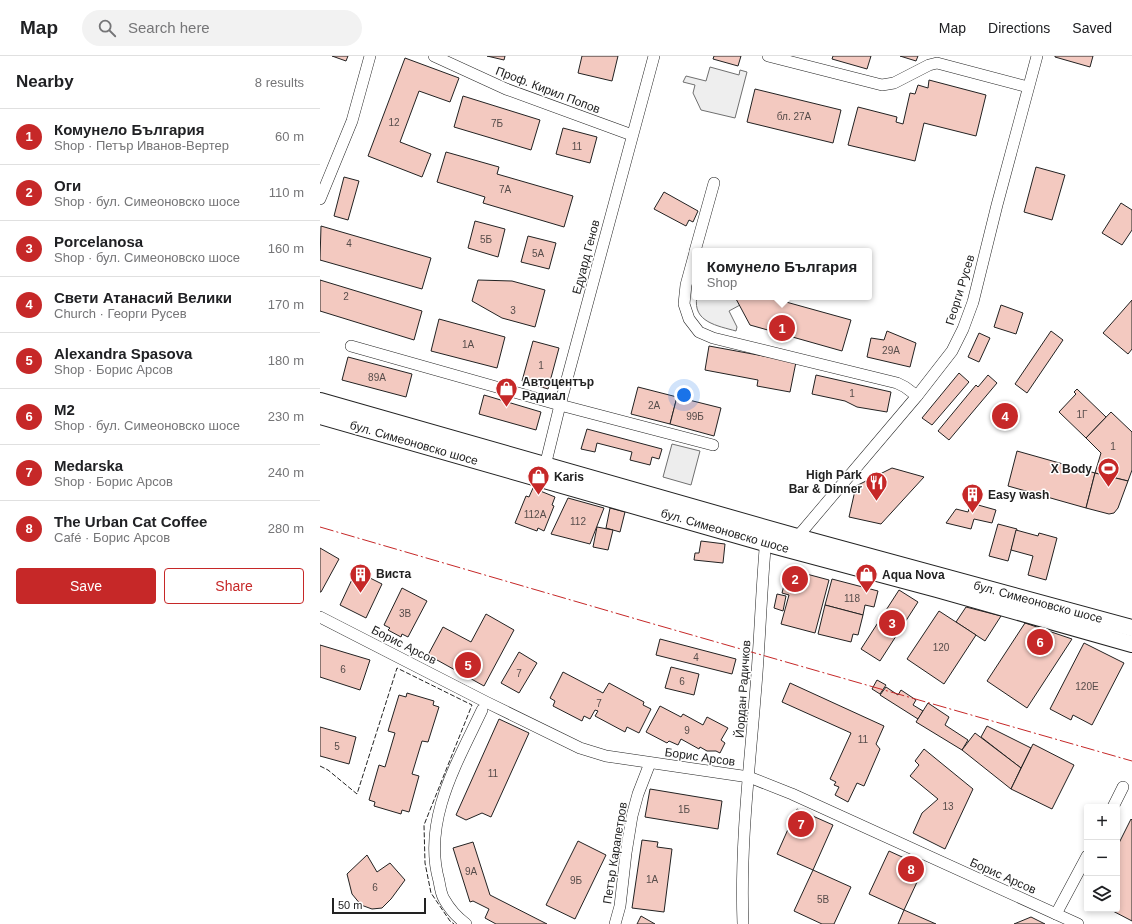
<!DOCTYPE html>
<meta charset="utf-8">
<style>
body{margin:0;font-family:Helvetica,sans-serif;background:#f2f2f2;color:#202124}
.controls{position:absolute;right:12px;bottom:12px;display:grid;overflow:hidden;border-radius:4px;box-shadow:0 2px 6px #0003}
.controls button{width:36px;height:36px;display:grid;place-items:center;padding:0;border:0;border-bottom:1px solid #e0e0e0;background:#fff;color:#202124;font:20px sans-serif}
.scale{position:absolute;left:12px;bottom:10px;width:94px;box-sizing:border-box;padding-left:4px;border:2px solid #222;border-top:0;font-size:11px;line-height:14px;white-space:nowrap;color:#222;-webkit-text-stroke:3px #fff;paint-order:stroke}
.you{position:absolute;left:364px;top:339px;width:14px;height:14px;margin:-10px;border:3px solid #fff;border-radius:50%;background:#1a73e8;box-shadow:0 0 0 6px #1a73e833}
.badge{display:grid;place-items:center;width:26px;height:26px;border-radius:50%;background:#c62828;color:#fff;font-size:13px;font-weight:700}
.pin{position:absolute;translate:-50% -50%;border:2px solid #fff;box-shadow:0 1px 4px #0006}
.popup{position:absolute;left:372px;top:192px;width:180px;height:52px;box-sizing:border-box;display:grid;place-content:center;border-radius:4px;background:#fff;filter:drop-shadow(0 1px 3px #0005);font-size:13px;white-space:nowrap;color:#757577}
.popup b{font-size:15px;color:#202124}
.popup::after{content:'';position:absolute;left:50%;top:100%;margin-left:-8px;border:8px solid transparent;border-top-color:#fff}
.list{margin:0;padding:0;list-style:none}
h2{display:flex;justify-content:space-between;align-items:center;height:52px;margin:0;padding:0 16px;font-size:17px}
h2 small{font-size:13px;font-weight:400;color:#757577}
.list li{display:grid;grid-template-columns:26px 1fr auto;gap:12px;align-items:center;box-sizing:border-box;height:56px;padding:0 16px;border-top:1px solid #e0e0e0}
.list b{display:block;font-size:15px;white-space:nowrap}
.list p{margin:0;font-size:13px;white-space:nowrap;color:#757577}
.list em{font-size:13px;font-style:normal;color:#757577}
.actions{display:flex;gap:8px;padding:12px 16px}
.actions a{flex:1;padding:9px 0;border:1px solid #c62828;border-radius:4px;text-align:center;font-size:14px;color:#c62828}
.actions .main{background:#c62828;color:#fff}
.icon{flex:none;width:22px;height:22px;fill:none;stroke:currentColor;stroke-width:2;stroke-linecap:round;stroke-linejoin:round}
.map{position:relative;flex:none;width:812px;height:868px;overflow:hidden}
header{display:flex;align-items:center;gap:24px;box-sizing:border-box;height:56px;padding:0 20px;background:#fff;border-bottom:1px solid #e0e0e0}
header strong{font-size:19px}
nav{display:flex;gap:22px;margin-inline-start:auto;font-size:14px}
.search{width:280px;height:36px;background:#f2f2f2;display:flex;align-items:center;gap:10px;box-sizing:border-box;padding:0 14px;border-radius:22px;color:#757577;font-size:15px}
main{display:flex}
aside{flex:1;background:#fff}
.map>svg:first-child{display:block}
</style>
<header>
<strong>Map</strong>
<div class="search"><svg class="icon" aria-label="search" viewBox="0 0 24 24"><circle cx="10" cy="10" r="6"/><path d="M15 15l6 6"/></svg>Search here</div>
<nav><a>Map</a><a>Directions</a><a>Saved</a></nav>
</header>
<main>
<aside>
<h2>Nearby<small>8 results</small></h2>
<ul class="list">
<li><span class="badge">1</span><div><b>Комунело България</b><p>Shop · Петър Иванов-Вертер</p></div><em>60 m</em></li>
<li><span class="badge">2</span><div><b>Оги</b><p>Shop · бул. Симеоновско шосе</p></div><em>110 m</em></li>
<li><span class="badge">3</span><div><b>Porcelanosa</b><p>Shop · бул. Симеоновско шосе</p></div><em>160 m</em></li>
<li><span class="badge">4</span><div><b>Свети Атанасий Велики</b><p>Church · Георги Русев</p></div><em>170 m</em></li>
<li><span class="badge">5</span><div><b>Alexandra Spasova</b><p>Shop · Борис Арсов</p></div><em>180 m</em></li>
<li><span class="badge">6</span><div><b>M2</b><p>Shop · бул. Симеоновско шосе</p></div><em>230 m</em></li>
<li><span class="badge">7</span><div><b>Medarska</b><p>Shop · Борис Арсов</p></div><em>240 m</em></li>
<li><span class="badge">8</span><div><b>The Urban Cat Coffee</b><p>Café · Борис Арсов</p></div><em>280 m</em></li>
</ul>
<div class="actions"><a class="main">Save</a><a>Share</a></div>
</aside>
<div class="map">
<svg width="812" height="868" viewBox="0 0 812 868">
<rect width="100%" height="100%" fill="#fff"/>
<g fill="#eee" stroke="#6f6f6f">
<polygon points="390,11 419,19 420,14 427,16 415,62 381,54 373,37 375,29 363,26 366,20 386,25"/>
<path d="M377,241H415L420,249L409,255L417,271L416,275C398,270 372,266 377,241Z"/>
</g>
<polygon fill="#ededed" stroke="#6f6f6f" points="352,388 380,395 371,429 343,421"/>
<g fill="#f3c9c0" stroke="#222">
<polygon points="12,0 28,0 26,5"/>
<polygon points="167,0 185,0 184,4"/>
<polygon points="262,0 298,0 292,25 258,17"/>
<polygon points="394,0 421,0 418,10 393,3"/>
<polygon points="513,0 551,0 547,13 512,3"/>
<polygon points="580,0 598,0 596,5"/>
<polygon points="735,0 773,0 770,11 735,1"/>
<polygon points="85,2 139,22 130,46 99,35 80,86 111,98 102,121 48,100"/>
<polygon points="609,24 666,39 656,80 604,67 595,105 528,89 538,51 577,61 576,66 583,68 590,37 595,38 598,29 608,32"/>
<polygon points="435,33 521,54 513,87 427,66"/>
<polygon points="143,40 220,64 211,94 134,71"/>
<polygon points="243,72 277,81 270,107 236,98"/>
<polygon points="126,96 179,111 177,118 253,140 244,171 163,147 165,141 117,126"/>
<polygon points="716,111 745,119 732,164 704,156"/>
<polygon points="24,121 39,125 28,164 14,160"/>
<polygon points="344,136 378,155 373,166 369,164 366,170 334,153"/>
<polygon points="801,147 812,154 812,174 802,189 782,177"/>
<polygon points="155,165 185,173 178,201 148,192"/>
<polygon points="1,170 111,202 102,233 0,204"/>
<polygon points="208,180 236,187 229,213 201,206"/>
<polygon points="0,224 102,255 94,284 0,255"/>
<polygon points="158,224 192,225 225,234 215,271 182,262 152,245"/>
<polygon points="415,241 448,241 531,264 522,295 430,269"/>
<polygon points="812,244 812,293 808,298 783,277"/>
<polygon points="681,249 703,257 696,278 674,271"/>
<polygon points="119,263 185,281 177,312 111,295"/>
<polygon points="567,275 596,287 590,311 547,301 551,282 564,284"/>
<polygon points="731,275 743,284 707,337 695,328"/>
<polygon points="659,277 670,282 659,306 648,301"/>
<polygon points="213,285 239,292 228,333 202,325"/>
<polygon points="389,290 476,306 470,336 437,330 438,324 385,314"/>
<polygon points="28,301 92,318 86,341 22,324"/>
<polygon points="639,317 649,326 612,369 602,362"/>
<polygon points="496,319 571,336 567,356 537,351 525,345 492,338"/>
<polygon points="668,319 677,327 629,384 618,375 656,329 658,331"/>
<polygon points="318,331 357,341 350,368 311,358"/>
<polygon points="757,333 786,361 766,382 739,356 756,338 754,336"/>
<polygon points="164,339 221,356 216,374 159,358"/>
<polygon points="357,341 401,352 394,380 350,368"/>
<polygon points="791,356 812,376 812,414 808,425 775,417 781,397 766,382"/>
<polygon points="267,373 342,393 339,403 332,401 330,409 310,404 312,396 277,387 275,396 261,393"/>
<polygon points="697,395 775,417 766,452 688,430"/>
<polygon points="572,412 604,421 561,468 529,461 536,430"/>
<polygon points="775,417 808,425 798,452 794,457 789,458 766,452"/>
<polygon points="213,432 235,441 232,449 234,450 224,475 218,472 217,475 195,467 206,440 209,441"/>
<polygon points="248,442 284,452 270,488 231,478"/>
<polygon points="651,447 676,454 672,467 654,463 651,473 626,467 636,453 648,456"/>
<polygon points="290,452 305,456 300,476 286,472"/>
<polygon points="678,468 697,473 688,505 669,500"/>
<polygon points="277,471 293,474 288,494 273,491"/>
<polygon points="696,474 718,480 719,477 737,482 726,524 708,519 713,500 691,494"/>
<polygon points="381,485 405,488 403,507 374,504 375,497 379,497"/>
<polygon points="0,492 19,503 1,536 0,536"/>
<polygon points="468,513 509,524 495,577 461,568 469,539 462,537"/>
<polygon points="36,515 62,528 46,562 20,549"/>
<polygon points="512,523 558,535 554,551 545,549 543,559 505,549"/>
<polygon points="82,532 107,545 88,581 82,578 81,581 68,574 70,572 64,569"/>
<polygon points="579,534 598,546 560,605 541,593"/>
<polygon points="457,538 466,540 463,555 454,552"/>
<polygon points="505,549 543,559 538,579 533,578 531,586 498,578"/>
<polygon points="646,551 681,560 665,585 636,566"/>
<polygon points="619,555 656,579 624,628 587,603"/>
<polygon points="166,558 194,574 164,630 108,599 123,571 151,586"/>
<polygon points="705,567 752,583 707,652 667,625"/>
<polygon points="340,583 416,603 412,618 336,599"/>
<polygon points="764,587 804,607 772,669 753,659 751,664 730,653"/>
<polygon points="0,589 50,604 40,634 0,621"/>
<polygon points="199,596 217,607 199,637 181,627"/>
<polygon points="351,611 379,618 374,639 345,632"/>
<polygon points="243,616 283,637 289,627 324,646 323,649 331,653 319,677 307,671 305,676 275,660 278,655 275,654 270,663 264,660 262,665 233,650 235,645 230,642"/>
<polygon points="557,624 566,629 560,638 552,633"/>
<polygon points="470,627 564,670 556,688 560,693 544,730 537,727 528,746 515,739 519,731 514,729 516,726 510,723 531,677 462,646"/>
<polygon points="566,631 578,639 581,634 596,644 593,649 603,655 598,663 560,639"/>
<polygon points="87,637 114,645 113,649 119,651 108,686 102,685 92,718 99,720 89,756 82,754 81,758 54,750 55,746 49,744 59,709 65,711 75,677 68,675 79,639 86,641"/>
<polygon points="608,647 629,661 625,669 648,684 642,694 596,666"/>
<polygon points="340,650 361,661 363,658 383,669 387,661 408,672 401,684 405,687 400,697 396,695 387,695 380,691 379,693 361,683 358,689 349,685 347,687 326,676"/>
<polygon points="179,663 209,677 171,761 162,757 146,764 136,759"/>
<polygon points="667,670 711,692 701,712 661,681"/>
<polygon points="0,671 36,681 29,708 0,700"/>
<polygon points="655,677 701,712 691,733 642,694"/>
<polygon points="713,688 754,709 732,753 691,733"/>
<polygon points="604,693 653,733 625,793 593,777 602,757 618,743 590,720 599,709 595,705"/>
<polygon points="330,733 402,745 398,773 325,761"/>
<polygon points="477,753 513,769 493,814 457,798"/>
<polygon points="811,763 812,764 812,865 789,853 797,853 797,791"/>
<polygon points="322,784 338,786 337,791 352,793 344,856 312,852"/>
<polygon points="258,785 286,799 255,863 226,849"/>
<polygon points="153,786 170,839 227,868 176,868 165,862 169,853 153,845 150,846 133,792"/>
<polygon points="569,795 604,811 584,854 549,838"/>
<polygon points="47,799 57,816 70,807 85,824 71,843 62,852 52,853 41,849 32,838 27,818"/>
<polygon points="493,814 531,831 514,868 502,868 474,855"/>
<polygon points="584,854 616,868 578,868"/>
<polygon points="321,860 335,868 317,868"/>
<polygon points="711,861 725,868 694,868"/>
</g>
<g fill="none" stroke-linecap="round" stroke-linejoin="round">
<defs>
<g id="minor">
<polyline points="114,0 186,33 312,79"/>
<polyline points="448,0 562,29 574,27 609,9 617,7 708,31"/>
<polyline points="0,143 32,65 50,0"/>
<polyline points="375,195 394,127"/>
<polyline points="375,196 366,229 364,248 369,263 379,276 393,282 577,327 585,331 597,340"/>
<polyline points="31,290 240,349 393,389"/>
<polyline points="225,410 240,349 334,0"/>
<polyline points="474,485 597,340 632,295 643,273 653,246 677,149 717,0"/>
<polyline points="0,561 166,646 260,692 286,700 429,721 472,738 758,868"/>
<polyline points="793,751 803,731"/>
<polyline points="736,858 767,800"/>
<path d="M146,868C138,862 129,852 124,843C121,838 120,831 119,825C102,765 137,707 162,654"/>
<polyline points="295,868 300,850 306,797 312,760 318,738 330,707"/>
<path d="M423,868C420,792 429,717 435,642C440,588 441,535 446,482"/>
</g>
<g id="secondary">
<polyline points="0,345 477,481 812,572"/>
<polyline points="0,360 445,487 617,533 812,588"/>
</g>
</defs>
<use href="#minor" stroke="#222" stroke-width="12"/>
<use href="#secondary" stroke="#222" stroke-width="18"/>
<use href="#minor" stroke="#fff" stroke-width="11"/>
<use href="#secondary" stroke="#fff" stroke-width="16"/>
<polyline stroke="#222" stroke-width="1" stroke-dasharray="5 2" stroke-linecap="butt" points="0,710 8,714 37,738 77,612 152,649 104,769 105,807 111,837 130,865 134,868"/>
<polyline stroke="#c62828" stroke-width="1" stroke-dasharray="14 3 2 3" stroke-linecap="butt" points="0,471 323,565 812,705"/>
</g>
<defs>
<symbol id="shop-pin" viewBox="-11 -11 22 30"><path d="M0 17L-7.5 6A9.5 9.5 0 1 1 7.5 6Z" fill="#c62828" stroke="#fff"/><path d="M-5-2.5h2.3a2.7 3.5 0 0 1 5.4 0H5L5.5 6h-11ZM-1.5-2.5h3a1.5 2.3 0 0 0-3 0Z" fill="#fff"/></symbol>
<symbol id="stadium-pin" viewBox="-11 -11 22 30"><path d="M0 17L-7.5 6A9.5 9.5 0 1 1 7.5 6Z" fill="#c62828" stroke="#fff"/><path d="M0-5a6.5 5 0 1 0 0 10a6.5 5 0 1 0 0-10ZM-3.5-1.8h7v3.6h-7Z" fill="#fff"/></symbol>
<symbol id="restaurant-pin" viewBox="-11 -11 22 30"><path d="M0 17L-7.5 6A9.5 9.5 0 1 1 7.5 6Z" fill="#c62828" stroke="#fff"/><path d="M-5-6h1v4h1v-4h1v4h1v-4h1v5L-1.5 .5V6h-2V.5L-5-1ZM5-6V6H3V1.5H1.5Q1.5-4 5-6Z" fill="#fff"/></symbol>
<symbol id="building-pin" viewBox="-11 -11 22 30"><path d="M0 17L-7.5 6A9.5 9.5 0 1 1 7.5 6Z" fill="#c62828" stroke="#fff"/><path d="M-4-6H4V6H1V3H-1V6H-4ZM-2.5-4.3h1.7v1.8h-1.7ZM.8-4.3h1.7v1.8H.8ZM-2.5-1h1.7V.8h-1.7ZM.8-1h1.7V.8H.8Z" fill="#fff"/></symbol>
</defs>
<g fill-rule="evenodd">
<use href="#shop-pin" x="174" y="320" width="25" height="34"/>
<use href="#stadium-pin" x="776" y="400" width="25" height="34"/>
<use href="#shop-pin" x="206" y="408" width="25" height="34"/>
<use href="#restaurant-pin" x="544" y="414" width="25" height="34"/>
<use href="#building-pin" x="640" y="426" width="25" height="34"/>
<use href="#building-pin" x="28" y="506" width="25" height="34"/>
<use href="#shop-pin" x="534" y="506" width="25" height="34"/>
</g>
<g text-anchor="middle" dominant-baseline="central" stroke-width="3" stroke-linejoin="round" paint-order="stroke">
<g font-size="10" fill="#564c4a">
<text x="474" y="60">бл. 27А</text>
<text x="74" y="66">12</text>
<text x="177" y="67">7Б</text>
<text x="257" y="90">11</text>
<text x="185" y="133">7А</text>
<text x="166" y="183">5Б</text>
<text x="29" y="187">4</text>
<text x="218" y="197">5А</text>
<text x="26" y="240">2</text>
<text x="193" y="254">3</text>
<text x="148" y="288">1А</text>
<text x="571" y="294">29А</text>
<text x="221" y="309">1</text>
<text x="57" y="321">89А</text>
<text x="532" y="337">1</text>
<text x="334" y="349">2А</text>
<text x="762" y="358">1Г</text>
<text x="375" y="360">99Б</text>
<text x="793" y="390">1</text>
<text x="215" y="458">112А</text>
<text x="258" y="465">112</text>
<text x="532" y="542">118</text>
<text x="85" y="557">3В</text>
<text x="621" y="591">120</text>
<text x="376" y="601">4</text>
<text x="23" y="613">6</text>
<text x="199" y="617">7</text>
<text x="362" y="625">6</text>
<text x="767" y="630">120Е</text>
<text x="279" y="647">7</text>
<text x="367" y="674">9</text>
<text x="543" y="683">11</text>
<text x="17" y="690">5</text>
<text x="173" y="717">11</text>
<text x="628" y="750">13</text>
<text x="364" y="753">1Б</text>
<text x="151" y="815">9А</text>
<text x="332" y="823">1А</text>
<text x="256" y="824">9Б</text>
<text x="55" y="831">6</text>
<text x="503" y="843">5В</text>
</g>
<g font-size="12" fill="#222" stroke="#fff">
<text transform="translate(228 34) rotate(21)">Проф. Кирил Попов</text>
<text transform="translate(266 201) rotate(-75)">Едуард Генов</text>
<text transform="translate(640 234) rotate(-73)">Георги Русев</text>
<text transform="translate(94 387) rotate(16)">бул. Симеоновско шосе</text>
<text transform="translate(405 475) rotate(16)">бул. Симеоновско шосе</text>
<text transform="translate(718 546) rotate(15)">бул. Симеоновско шосе</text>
<text transform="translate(84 589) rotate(27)">Борис Арсов</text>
<text transform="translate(423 633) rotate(-86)">Йордан Радичков</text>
<text transform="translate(380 701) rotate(8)">Борис Арсов</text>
<text transform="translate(295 797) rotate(-81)">Петър Карапетров</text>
<text transform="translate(683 820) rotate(24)">Борис Арсов</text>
</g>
<g font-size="12" font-weight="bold" fill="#222" stroke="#fff" text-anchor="start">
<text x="202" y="326">Автоцентър<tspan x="202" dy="14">Радиал</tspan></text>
<text x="772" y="413" text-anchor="end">X Body</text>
<text x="542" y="419" text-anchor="end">High Park<tspan x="542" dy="14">Bar &amp; Dinner</tspan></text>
<text x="234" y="421">Karis</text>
<text x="668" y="439">Easy wash</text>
<text x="56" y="518">Виста</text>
<text x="562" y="519">Aqua Nova</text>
</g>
</g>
</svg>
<div class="controls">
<button>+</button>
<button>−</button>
<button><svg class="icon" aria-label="layers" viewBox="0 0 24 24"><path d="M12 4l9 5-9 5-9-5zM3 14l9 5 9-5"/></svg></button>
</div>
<div class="scale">50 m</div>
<div class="you"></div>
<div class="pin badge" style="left:462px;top:272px">1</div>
<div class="popup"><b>Комунело България</b>Shop</div>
<div class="pin badge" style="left:475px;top:523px">2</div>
<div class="pin badge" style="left:572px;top:567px">3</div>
<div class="pin badge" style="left:685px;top:360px">4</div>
<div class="pin badge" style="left:148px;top:609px">5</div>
<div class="pin badge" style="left:720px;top:586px">6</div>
<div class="pin badge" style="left:481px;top:768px">7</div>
<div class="pin badge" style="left:591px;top:813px">8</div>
</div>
</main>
